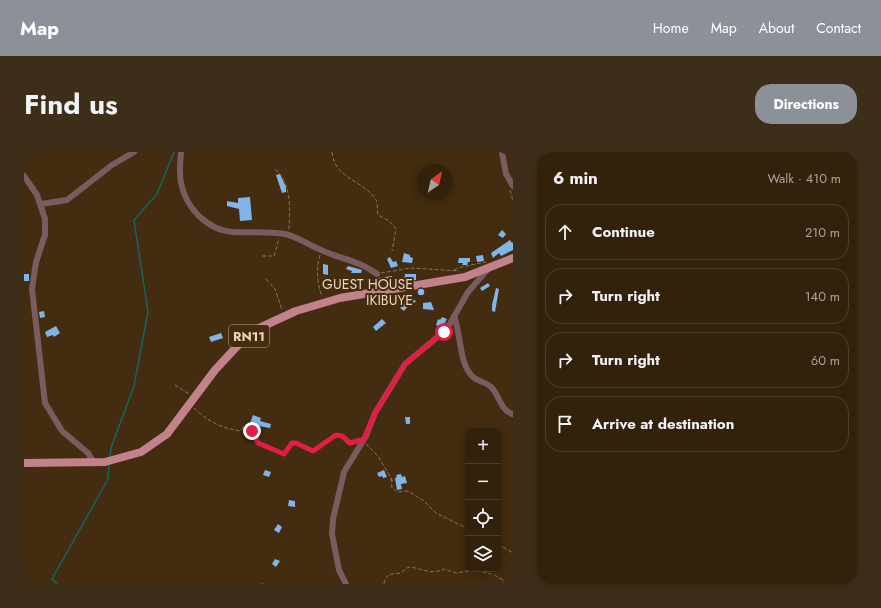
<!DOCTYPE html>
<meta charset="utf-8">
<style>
body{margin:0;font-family:Jost,sans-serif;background:#3d2e19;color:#f1f3f6}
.controls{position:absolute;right:12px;bottom:12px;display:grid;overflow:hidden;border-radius:8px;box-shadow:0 2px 10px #0003}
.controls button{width:36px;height:36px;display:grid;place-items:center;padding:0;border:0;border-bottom:1px solid #4d3e2c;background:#32210b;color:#f1f3f6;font:20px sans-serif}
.compass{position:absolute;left:393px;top:12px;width:36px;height:36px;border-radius:50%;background:#32210b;box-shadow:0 2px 10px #0003;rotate:34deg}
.stop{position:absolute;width:12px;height:12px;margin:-9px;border:3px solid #e11d48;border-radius:50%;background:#fff}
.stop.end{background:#e11d48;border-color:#fff;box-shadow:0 1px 4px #0008}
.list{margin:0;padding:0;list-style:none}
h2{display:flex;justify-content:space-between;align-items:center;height:52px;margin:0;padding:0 16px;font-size:17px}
h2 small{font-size:13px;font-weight:400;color:#a8a39d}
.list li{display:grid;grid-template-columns:26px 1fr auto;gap:12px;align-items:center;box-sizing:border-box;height:56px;margin:0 8px 8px;padding:0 8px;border:1px solid #4d3e2c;border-radius:16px}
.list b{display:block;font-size:15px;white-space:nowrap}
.list em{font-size:13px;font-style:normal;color:#a8a39d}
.icon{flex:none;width:22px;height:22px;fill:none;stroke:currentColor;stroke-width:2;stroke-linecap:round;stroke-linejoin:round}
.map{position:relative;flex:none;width:489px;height:432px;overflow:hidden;border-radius:16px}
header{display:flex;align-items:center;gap:24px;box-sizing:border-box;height:56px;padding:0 20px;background:#8c9099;color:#fff}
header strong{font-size:19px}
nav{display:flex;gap:22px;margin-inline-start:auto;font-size:14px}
.intro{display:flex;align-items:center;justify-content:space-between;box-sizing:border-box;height:96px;padding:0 24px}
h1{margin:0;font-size:28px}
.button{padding:10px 18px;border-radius:16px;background:#8c9099;color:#fff;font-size:14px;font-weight:700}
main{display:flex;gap:24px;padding:0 24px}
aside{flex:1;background:#32210b;border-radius:16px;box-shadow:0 2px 10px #0003}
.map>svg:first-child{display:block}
</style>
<header>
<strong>Map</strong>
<nav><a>Home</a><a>Map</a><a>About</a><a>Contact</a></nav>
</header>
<div class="intro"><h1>Find us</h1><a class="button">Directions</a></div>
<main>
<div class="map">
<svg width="489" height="432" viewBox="0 0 489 432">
<rect width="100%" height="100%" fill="#432c0f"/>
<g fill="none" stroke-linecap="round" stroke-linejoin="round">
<g stroke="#116661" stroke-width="1.5">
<polyline points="86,305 87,296 110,234 124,160 110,68 133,42 150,0"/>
<polyline points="33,432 28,427 84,327 85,313"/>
</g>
</g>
<g fill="#80b5e9">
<polygon points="256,22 262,35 262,40 258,41 252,23"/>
<polygon points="226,45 228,68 216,69 215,57 203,54 203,49 214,51 214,46"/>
<polygon points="478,78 482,82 479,86 474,83"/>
<polygon points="486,88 488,91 489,90 489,98 477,104 475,101 469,106 467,101"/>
<polygon points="380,101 386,103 386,105 389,106 388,111 378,110"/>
<polygon points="459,103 460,109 453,110 452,104"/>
<polygon points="366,105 369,110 372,109 374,114 367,116 363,107"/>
<polygon points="435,106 446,106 446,110 444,110 443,113 438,113 439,111 434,111"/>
<polygon points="299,112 304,113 304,123 299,122"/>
<polygon points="324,114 338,118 337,121 327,121 328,119 322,117"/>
<rect x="0" y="122" width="5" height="7"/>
<polygon points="381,122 392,122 392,128 380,130"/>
<polygon points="368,124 368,128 356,131 354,126"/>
<polygon points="464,131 466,134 458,139 456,136"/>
<polygon points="472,136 475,137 471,160 468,159 468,153"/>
<polygon points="386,145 392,149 388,153 386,152 380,159 376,156"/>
<polygon points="407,150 410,158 399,157 399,151"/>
<polygon points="20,159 21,165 16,166 15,160"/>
<polygon points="418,165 423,167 418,176 412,173 414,167 416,168"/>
<polygon points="358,167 362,171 352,179 349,175"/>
<polygon points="32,174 36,181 30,185 29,183 23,185 21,180"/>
<polygon points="197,181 199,186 187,190 185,185"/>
<polygon points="229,263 237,266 236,269 247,272 246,276 235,274 234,277 225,274"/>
<polygon points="381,265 386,265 386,272 382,272"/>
<polygon points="241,318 247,320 245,325 239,323"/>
<polygon points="360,318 363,325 359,326 358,324 355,325 353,321"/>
<polygon points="377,322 378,325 381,324 383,331 377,332 378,337 373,338 371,326 373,325 372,323"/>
<polygon points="265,348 271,349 271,355 264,354"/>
<polygon points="254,372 258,375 255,381 250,378"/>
<polygon points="251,407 256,409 252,415 248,412"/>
</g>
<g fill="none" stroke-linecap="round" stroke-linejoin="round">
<g stroke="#897155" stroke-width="1" stroke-dasharray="4 2" stroke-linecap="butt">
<path d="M308,0C310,27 340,28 352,48C354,51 353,58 354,63L365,69L372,77L368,99"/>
<path d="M251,17C268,31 266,58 265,78"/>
<polyline points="486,38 489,49"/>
<path d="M296,103C292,116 293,132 298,144"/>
<polyline points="238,104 250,104 255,86"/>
<polyline points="430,118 437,115 462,110"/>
<polyline points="357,121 387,116 435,119"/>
<polyline points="242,127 251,137 258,158"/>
<polyline points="321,138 347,125"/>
<polyline points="151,233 165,242"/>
<path d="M170,256C183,269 197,276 216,279L220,274C229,280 229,285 235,291C241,297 253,298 260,302L268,291H272L289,299L312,283L318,284L326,291L333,289"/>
<polyline points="342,292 354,304 370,331"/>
<polyline points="367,326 368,336 373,340 384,339 400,349 412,361 444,377"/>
<polyline points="474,392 489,401"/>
<polyline points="238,431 239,432"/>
<path d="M360,432C360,431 361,427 362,426C365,421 371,422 376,421C380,419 382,415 387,415C398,417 409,423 420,417L432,421L452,418L470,423L479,428L480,431L485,429L489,430"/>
</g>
<g stroke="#7a5b5f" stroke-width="6">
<path d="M157,0C156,10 155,21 157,31C162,56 183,78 209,80C226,81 245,79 261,82C274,85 285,93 297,98C316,107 336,109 353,122"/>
<polyline points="478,0 482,22 489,34"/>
<polyline points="0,24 13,43 21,67 21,83 12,110 8,137 21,251 38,279 64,301 70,311"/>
<polyline points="17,52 43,48 88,13 110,0"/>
<path d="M430,164C437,181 435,213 449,225C455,230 463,230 468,236C475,244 478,260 489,262"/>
<polyline points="322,432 315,418 308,382 309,367 320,320 342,284 351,261 381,212 423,177 444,140 464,117"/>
</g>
<polyline stroke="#c2828c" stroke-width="8" points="0,311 81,310 117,300 143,282 191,218 218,189 233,177 272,159 316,146 441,125 489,106"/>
</g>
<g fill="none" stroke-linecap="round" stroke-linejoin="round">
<polyline stroke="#e11d48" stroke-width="5" points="228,279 234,291 260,302 268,291 272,291 289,299 312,283 318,284 326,291 337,288 339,289 351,261 381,212 420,180"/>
</g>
<circle fill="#7fbdfa" stroke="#432c0f" stroke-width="1.5" cx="397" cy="140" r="4"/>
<g text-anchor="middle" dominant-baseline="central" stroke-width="4" stroke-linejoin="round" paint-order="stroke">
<rect fill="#432c0f" stroke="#bba287" stroke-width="1" x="205" y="173" width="40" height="22" rx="3"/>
<g font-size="13" font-weight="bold" fill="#eed4ba">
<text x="225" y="184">RN11</text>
</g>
<g font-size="14" fill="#eed4ba" stroke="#432c0f" text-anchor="end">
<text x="389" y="132">GUEST HOUSE<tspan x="389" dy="16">IKIBUYE</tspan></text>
</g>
</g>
</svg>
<div class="controls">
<button>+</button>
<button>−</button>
<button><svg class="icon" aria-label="locate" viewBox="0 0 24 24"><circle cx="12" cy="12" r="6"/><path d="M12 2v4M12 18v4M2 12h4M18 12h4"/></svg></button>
<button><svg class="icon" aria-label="layers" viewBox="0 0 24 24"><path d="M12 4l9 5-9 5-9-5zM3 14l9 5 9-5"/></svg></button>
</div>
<svg class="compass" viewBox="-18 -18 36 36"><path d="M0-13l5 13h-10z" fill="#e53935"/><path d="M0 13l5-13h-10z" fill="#a8a39d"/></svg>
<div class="stop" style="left:420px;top:180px"></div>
<div class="stop end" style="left:228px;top:279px"></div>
</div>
<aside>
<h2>6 min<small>Walk · 410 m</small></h2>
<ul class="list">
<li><svg class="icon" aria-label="ahead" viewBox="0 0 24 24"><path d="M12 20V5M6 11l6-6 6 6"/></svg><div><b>Continue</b></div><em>210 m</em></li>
<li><svg class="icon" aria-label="right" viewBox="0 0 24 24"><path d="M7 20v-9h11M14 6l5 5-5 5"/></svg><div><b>Turn right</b></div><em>140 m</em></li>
<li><svg class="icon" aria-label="right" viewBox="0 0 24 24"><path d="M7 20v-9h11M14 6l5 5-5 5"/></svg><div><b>Turn right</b></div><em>60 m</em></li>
<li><svg class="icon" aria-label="arrive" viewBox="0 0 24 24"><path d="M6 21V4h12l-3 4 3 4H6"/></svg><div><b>Arrive at destination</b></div></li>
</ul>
</aside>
</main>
